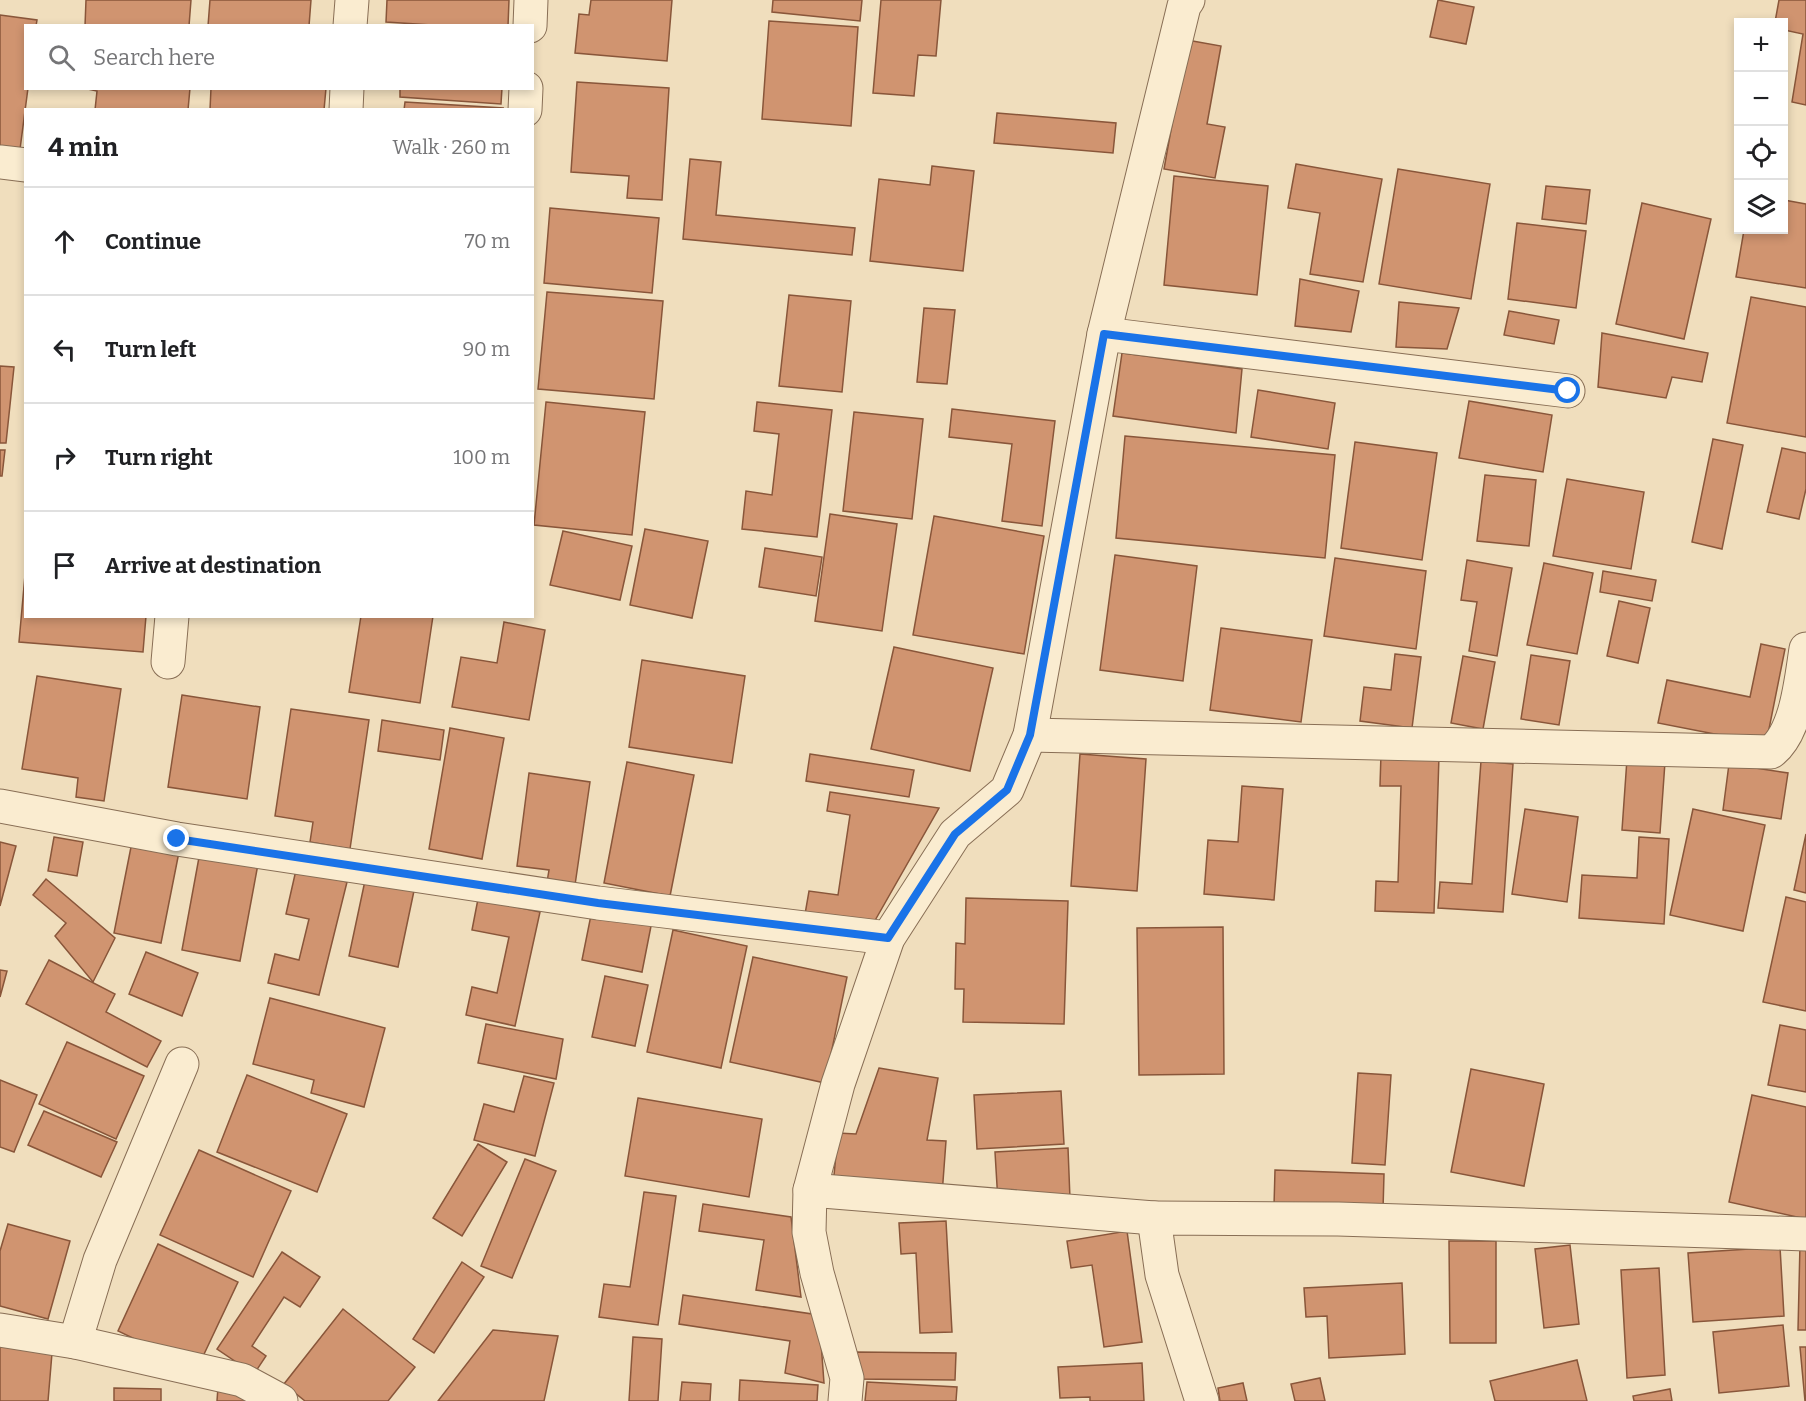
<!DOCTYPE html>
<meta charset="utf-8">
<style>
body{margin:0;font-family:Bitter,serif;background:#f6f6f6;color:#202124}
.controls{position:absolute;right:18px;top:18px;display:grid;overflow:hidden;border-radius:0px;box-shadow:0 3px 9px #0003}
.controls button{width:54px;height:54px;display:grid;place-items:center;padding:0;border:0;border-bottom:2px solid #e0e0e0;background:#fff;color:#202124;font:30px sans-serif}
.stop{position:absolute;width:18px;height:18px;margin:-14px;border:4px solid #1a73e8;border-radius:50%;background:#fff}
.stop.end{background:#1a73e8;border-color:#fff;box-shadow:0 2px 6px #0008}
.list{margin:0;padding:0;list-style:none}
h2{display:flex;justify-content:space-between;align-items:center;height:78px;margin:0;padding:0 24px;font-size:26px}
h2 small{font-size:20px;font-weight:400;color:#757577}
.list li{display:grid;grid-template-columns:39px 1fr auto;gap:18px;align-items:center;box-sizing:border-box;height:108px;padding:0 24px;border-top:2px solid #e0e0e0}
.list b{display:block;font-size:22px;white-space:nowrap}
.list em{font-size:20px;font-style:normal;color:#757577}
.icon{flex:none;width:33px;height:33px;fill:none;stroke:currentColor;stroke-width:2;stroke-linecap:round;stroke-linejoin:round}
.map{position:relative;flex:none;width:1806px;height:1401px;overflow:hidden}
.search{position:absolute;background:#fff;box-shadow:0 3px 9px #0003;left:24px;top:24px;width:510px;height:66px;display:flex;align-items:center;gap:15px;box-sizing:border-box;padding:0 21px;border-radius:0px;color:#757577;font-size:22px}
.panel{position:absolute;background:#fff;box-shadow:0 3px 9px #0003;left:24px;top:108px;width:510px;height:510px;border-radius:0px}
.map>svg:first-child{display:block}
</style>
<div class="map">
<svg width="1806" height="1401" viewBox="0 0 1806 1401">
<rect width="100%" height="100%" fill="#f0debd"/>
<g fill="#d09470" stroke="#89563a" stroke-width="1.5">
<polygon points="86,0 191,0 189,26 85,26"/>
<polygon points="210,0 311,0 309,26 208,26"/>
<polygon points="387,0 509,0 508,26 447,26 386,22"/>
<polygon points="591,0 672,0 667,61 575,53 579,14 589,15"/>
<polygon points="773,0 862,0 860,21 772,12"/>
<polygon points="881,0 941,0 936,56 918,55 914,96 873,93"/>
<polygon points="1438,0 1474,7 1466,44 1430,37"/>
<polygon points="1779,0 1806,0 1806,105 1792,102 1803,34 1784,30 1784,22 1775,22"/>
<polygon points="0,15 37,20 36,26 26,26 26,88 28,88 19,157 0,155"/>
<polygon points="769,21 858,27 851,126 762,119"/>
<polygon points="1187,40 1221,46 1207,124 1225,127 1215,178 1164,169"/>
<polygon points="577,82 669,88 662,200 627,198 629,176 571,172"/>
<polygon points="83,88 190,88 188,110 95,110 97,91"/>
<polygon points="211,88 326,88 324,110 210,110"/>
<polygon points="400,88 502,88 501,104 400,97"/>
<polygon points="405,102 503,108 502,110 404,110"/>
<polygon points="997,113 1116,123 1113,153 994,143"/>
<polygon points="690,159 721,162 716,215 855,228 852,255 683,239"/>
<polygon points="1296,164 1382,179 1363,282 1310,274 1320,213 1288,208"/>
<polygon points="932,166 974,171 963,271 870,261 879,179 930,185"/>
<polygon points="1398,169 1490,184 1471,299 1379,284"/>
<polygon points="1174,176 1268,186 1257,295 1164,285"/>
<polygon points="1546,186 1590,190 1586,224 1542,219"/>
<polygon points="1784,200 1806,204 1806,288 1736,277 1744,230 1784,230"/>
<polygon points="1642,203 1711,219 1684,339 1616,324"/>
<polygon points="550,208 659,218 652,293 544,283"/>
<polygon points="1517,223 1586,231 1576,308 1508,299"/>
<polygon points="1300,279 1359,291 1351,332 1295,326"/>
<polygon points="547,292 663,301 654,399 538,389"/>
<polygon points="789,295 851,301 842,392 779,386"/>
<polygon points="1751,297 1806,307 1806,437 1727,423"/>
<polygon points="1399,302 1459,308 1447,349 1396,347"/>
<polygon points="924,308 955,310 947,384 917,382"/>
<polygon points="1509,311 1559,320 1554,344 1504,335"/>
<polygon points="1602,333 1708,353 1702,382 1672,377 1666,398 1598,387"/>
<polygon points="1122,353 1242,369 1236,433 1113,416"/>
<polygon points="0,366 14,367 6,443 0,443"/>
<polygon points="1258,390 1335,403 1328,449 1251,437"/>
<polygon points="1469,401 1552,415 1543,472 1459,458"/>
<polygon points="546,402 645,412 632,535 534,525"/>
<polygon points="757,402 832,410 817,537 742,529 746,491 772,495 779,434 754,431"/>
<polygon points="952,409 1055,421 1042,526 1002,521 1012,444 949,437"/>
<polygon points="854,412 923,419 912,519 843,511"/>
<polygon points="1125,436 1335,455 1325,558 1116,538"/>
<polygon points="1713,439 1743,445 1722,549 1692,542"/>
<polygon points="1355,442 1437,453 1422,560 1341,548"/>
<polygon points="1782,448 1806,453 1806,489 1799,519 1767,512"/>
<polygon points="0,450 5,450 2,476 0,476"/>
<polygon points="1485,475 1536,480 1529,546 1477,541"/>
<polygon points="1567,479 1644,492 1631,569 1553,556"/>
<polygon points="830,514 897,524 882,631 815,621"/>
<polygon points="934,516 1044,536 1024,654 913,635"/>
<polygon points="645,529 708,541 692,618 630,605"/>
<polygon points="563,531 632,546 620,600 550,585"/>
<polygon points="765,548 822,557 816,596 759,587"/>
<polygon points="1115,555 1197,566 1183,681 1100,670"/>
<polygon points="1335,558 1426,571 1416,649 1324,636"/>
<polygon points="1467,560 1512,568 1497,656 1469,651 1477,602 1461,600"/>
<polygon points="1544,563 1593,573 1577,654 1527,645"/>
<polygon points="26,564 26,616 146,616 143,652 19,642"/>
<polygon points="1603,571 1656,580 1652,601 1600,592"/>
<polygon points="1619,601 1650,608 1638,663 1607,656"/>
<polygon points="361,616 433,616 420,703 349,692"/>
<polygon points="504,622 545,630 529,720 452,707 461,657 497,663"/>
<polygon points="1221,628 1312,640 1301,722 1210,710"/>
<polygon points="1761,644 1785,649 1766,744 1658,723 1667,680 1750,697"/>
<polygon points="894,647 993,668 970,771 871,749"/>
<polygon points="1395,654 1421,657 1412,728 1360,721 1364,687 1391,690"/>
<polygon points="1531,655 1570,661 1559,725 1521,719"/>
<polygon points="1463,656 1495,662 1483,729 1451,723"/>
<polygon points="642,660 745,676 732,763 629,747"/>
<polygon points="37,676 121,689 104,801 76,797 78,778 22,769"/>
<polygon points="182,695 260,707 247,799 168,787"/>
<polygon points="291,709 369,720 350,849 310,842 313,822 275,816"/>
<polygon points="382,720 444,730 440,760 378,751"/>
<polygon points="450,728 504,738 482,859 429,849"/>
<polygon points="810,754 914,770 909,797 806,781"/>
<polygon points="1080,754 1146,759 1137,891 1071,886"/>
<polygon points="1381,754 1439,756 1434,913 1375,911 1376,881 1398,882 1401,786 1380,786"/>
<polygon points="1627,759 1665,762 1660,833 1622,830"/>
<polygon points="1481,761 1513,764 1503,912 1438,908 1440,882 1472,884"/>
<polygon points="627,762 694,775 670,896 604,883"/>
<polygon points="1729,764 1788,773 1781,819 1723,810"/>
<polygon points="529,773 590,782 575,885 547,882 549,870 517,866"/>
<polygon points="1242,786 1283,789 1274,900 1204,894 1208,840 1238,842"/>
<polygon points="830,792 939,808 869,931 804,920 809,891 838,895 850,815 827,811"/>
<polygon points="1525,809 1578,817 1567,902 1512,894"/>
<polygon points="1693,809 1765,825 1743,931 1670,915"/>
<polygon points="1806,834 1806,893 1794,890"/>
<polygon points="54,837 83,842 77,876 48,871"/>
<polygon points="1639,837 1669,839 1664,924 1579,918 1582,875 1637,878"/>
<polygon points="0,842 16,846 0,906"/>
<polygon points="132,842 179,852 161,943 114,933"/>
<polygon points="200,852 258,864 240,961 182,950"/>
<polygon points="296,870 347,882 319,995 268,983 275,954 299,960 309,919 286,914"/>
<polygon points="366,876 415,886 398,967 349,956"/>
<polygon points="46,879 115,938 93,982 55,936 66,923 33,895"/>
<polygon points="1786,897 1806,902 1806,1011 1763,1002"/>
<polygon points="966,898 1068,901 1064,1024 963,1022 964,989 955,989 956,943 965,944"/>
<polygon points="478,899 540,912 515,1026 466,1015 472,987 497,993 509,937 472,930"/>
<polygon points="592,910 652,921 642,972 582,960"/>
<polygon points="1223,927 1224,1074 1139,1075 1137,928"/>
<polygon points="673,930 747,946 721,1068 647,1052"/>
<polygon points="146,952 198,973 182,1016 129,994"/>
<polygon points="753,957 847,977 825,1083 730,1062"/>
<polygon points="49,960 115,994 106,1012 161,1041 147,1067 26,1004"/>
<polygon points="0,970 7,971 0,997"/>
<polygon points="605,976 648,985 635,1046 592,1037"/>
<polygon points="270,998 385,1028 364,1107 311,1093 314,1080 253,1064"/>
<polygon points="486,1024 563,1039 556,1079 478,1063"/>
<polygon points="1780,1025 1806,1030 1806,1092 1768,1085"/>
<polygon points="67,1042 144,1076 116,1139 39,1104"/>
<polygon points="879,1068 938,1078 927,1140 946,1141 942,1195 833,1186 838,1133 856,1134"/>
<polygon points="1471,1069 1544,1084 1524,1186 1451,1172"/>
<polygon points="1358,1073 1391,1075 1385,1165 1352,1163"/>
<polygon points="247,1075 347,1114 317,1192 217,1152"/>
<polygon points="524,1076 554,1083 535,1156 474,1140 484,1104 514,1112"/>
<polygon points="0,1080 37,1095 14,1152 0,1147"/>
<polygon points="1061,1091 1064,1144 977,1149 974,1095"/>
<polygon points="1752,1095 1806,1107 1806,1219 1729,1202"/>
<polygon points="638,1098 762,1119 749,1197 625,1176"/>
<polygon points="44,1111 117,1142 101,1177 28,1145"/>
<polygon points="478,1144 507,1162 462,1236 433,1218"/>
<polygon points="1068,1148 1070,1199 998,1202 995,1152"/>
<polygon points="199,1150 291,1191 253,1277 160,1235"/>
<polygon points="525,1159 556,1171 512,1278 481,1266"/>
<polygon points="1275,1170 1384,1174 1383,1210 1274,1206"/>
<polygon points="644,1192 676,1196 658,1325 599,1317 604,1284 630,1287"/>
<polygon points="703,1204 791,1217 801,1297 756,1290 764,1240 699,1231"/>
<polygon points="946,1221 952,1332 920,1333 916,1253 901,1254 899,1223"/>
<polygon points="8,1224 70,1241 48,1319 0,1306 0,1251"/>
<polygon points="1127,1231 1142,1342 1104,1347 1092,1265 1071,1268 1067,1241"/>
<polygon points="1449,1241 1496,1241 1496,1343 1450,1343"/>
<polygon points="158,1244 238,1282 197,1369 118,1331"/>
<polygon points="1800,1244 1806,1244 1806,1330 1798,1330"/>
<polygon points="1570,1245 1579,1324 1544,1328 1535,1249"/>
<polygon points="1780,1247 1784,1316 1693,1322 1688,1253"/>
<polygon points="282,1252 320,1277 300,1307 284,1297 252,1346 266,1356 254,1374 217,1349"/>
<polygon points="462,1262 484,1277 434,1353 413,1339"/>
<polygon points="1659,1268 1665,1375 1627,1378 1621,1270"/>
<polygon points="1402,1283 1405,1354 1329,1358 1327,1316 1306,1317 1304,1288"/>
<polygon points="683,1295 819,1315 824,1383 785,1373 790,1341 679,1324"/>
<polygon points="343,1309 415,1367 388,1401 305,1401 284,1384"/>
<polygon points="1783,1325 1789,1386 1719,1393 1713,1332"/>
<polygon points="493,1330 558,1336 544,1401 438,1401"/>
<polygon points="633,1337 662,1339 658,1401 629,1401"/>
<polygon points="0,1340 52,1353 48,1401 0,1401"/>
<polygon points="1800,1347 1806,1347 1806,1401 1805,1401"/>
<polygon points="855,1352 956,1353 955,1380 854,1379"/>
<polygon points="1577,1360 1587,1401 1495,1401 1490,1381"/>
<polygon points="1142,1363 1144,1401 1090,1401 1090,1397 1060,1398 1058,1367"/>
<polygon points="1320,1378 1325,1401 1295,1401 1291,1384"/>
<polygon points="740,1380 818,1385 817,1401 739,1401"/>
<polygon points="682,1382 711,1384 710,1401 680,1401"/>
<polygon points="867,1382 957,1387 956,1401 865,1401"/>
<polygon points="1243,1383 1247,1401 1220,1401 1218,1388"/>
<polygon points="218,1387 263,1401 217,1401"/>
<polygon points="114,1388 161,1389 161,1401 114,1401"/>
<polygon points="1670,1389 1672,1401 1634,1401 1633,1396"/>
</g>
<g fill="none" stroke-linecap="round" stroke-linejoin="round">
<defs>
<g id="street">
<polyline points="350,26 352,0"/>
<polyline points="530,26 531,0"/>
<polyline points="346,110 347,88"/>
<polyline points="525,110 526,88"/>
<polyline points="0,162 26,165"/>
<polyline points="1104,334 1568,391"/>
<polyline points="168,662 172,616"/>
<path d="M1030,735L1771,752C1797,732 1801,680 1806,649"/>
<polyline points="0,806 177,839 598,903 888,938"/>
<polyline points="810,1190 1154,1218"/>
<polyline points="0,1330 75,1342 242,1380 281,1401"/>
<polyline points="75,1342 100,1260 182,1064"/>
<polyline points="845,1401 847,1378 817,1273 809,1232 810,1190 838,1084 888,938 955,834 1007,790 1030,735 1104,334 1184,6 1188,0"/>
<polyline points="1202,1401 1162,1275 1154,1218 1338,1219 1806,1234"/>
</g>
</defs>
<use href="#street" stroke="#886e55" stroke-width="35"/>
<use href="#street" stroke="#faecd0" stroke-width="33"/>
</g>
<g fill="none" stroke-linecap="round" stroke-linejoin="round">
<polyline stroke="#1a73e8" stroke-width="8" points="177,839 598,903 888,938 955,834 1007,790 1030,735 1104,334 1568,391"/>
</g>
</svg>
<div class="controls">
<button>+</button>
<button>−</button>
<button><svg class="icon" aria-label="locate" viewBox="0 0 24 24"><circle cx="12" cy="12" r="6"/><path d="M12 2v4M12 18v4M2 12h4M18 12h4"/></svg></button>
<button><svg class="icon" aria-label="layers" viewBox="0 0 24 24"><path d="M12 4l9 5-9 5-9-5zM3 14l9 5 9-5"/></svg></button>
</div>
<div class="stop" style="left:1568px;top:391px"></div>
<div class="stop end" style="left:177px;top:839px"></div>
<div class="search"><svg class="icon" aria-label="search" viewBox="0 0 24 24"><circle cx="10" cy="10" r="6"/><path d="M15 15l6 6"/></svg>Search here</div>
<section class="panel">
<h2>4 min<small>Walk · 260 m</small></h2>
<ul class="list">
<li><svg class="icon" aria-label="ahead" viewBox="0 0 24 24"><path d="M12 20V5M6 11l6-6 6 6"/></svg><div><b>Continue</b></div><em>70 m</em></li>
<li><svg class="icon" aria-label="left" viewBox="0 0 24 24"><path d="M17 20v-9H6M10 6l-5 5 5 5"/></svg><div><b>Turn left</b></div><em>90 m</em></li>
<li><svg class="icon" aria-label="right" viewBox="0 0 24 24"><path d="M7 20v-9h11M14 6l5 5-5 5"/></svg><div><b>Turn right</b></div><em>100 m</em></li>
<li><svg class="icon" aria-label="arrive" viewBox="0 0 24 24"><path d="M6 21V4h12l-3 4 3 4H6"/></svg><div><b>Arrive at destination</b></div></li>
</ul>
</section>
</div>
